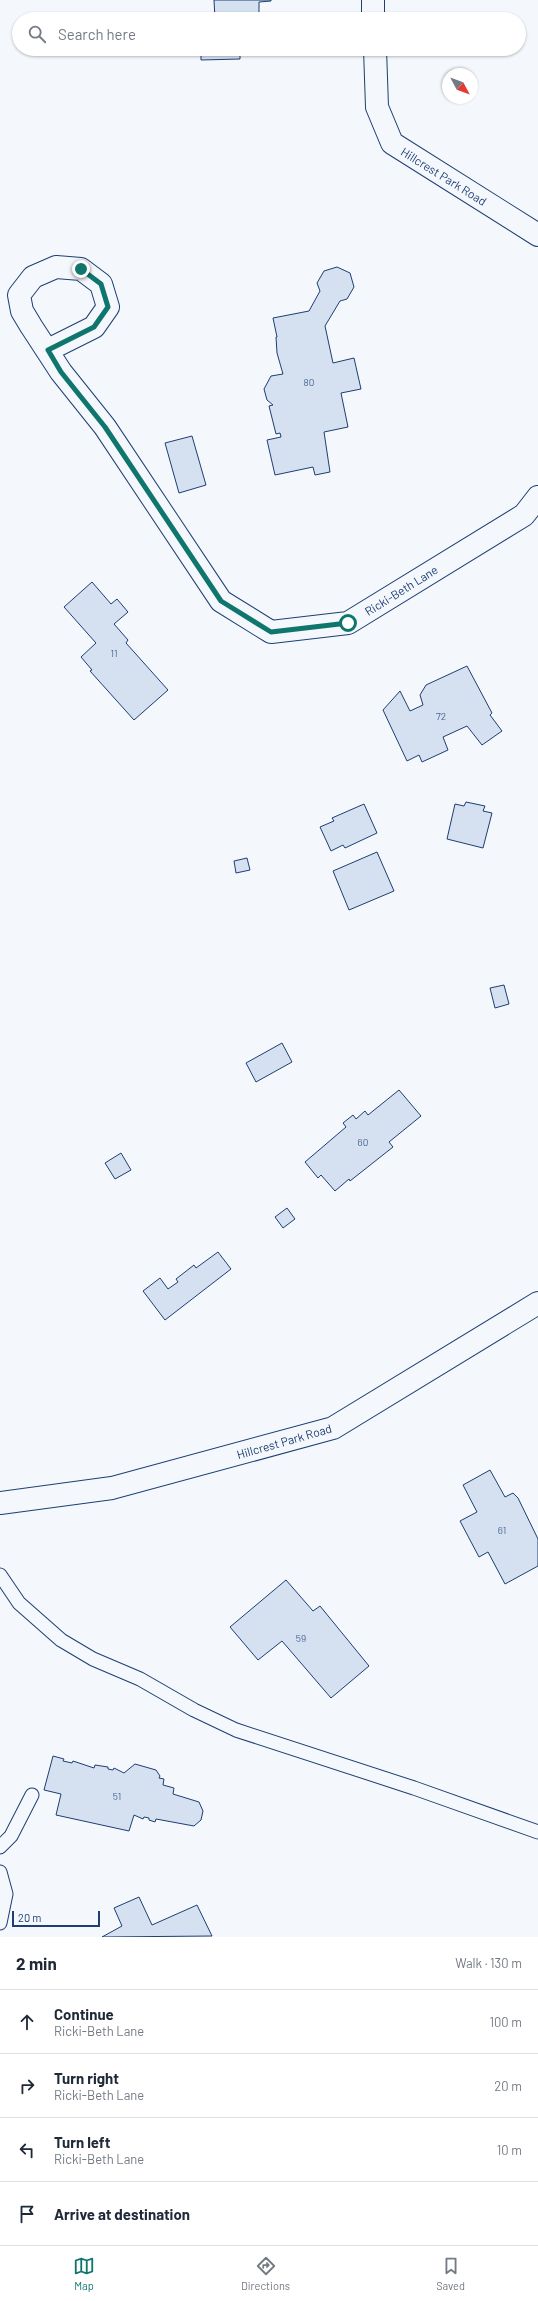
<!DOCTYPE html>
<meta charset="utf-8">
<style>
body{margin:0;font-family:Barlow,sans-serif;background:#f2f2f3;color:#1f2937}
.compass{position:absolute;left:442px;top:68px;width:36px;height:36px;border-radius:50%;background:#fff;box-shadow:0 1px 3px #0004;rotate:131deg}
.scale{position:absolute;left:12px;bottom:10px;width:88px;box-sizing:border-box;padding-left:4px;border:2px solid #1d3f73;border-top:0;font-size:11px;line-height:14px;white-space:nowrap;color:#1d3f73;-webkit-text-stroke:3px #f4f7fb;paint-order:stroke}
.stop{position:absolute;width:12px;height:12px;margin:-9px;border:3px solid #0f766e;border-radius:50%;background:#fff}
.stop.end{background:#0f766e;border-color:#fff;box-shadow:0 1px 4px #0008}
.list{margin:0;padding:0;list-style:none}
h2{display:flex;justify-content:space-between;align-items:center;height:52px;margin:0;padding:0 16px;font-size:17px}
h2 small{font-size:13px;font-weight:400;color:#747a83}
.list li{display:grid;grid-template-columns:26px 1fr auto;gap:12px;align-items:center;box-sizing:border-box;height:64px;padding:0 16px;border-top:1px solid #e0e1e3}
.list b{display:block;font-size:15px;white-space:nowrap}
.list p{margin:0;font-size:13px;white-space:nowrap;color:#747a83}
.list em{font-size:13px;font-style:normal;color:#747a83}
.icon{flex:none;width:22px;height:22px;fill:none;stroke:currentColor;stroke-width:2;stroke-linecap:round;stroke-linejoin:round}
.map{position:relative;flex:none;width:538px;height:1937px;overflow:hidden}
.search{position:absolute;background:#fff;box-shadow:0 1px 3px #0004;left:12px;right:12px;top:12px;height:44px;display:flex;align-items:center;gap:10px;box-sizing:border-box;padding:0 14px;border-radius:22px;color:#747a83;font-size:15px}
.sheet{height:308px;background:#fff}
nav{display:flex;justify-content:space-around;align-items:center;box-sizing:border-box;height:56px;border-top:1px solid #e0e1e3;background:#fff;font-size:11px;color:#747a83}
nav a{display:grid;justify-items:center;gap:2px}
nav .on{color:#0f766e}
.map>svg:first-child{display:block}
</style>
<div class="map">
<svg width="538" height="1937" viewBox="0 0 538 1937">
<rect width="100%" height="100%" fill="#f4f7fb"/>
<g fill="#d5e0f0" stroke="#1d3f73">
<polygon points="214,0 271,0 271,1 259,2 259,19 215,19"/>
<polygon points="201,49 240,49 240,59 201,60"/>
<polygon points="337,267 350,273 354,287 347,299 340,301 325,326 333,363 354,358 361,389 341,393 348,427 324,432 330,472 315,475 313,467 275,475 267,440 281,437 280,433 276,434 269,406 273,405 267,400 264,389 271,376 283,374 277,353 276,337 277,337 273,318 309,311 320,291 317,283 324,271"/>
<polygon points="192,436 206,485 179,493 165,443"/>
<polygon points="92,582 111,604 117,599 128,612 114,624 128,640 126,643 168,690 134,720 90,671 92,670 81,657 96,643 64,607"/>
<polygon points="467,666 492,713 490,715 502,731 482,745 467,726 443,737 448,750 422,762 419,755 407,761 383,710 400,691 410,711 423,705 420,695 426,685"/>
<polygon points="466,802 485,806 483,811 492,813 483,848 447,839 455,804 464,806"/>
<polygon points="364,804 377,833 345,848 343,845 331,851 320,827 334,821 332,818"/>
<polygon points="377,852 394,891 349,910 333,871"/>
<polygon points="247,858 250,870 236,873 234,861"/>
<polygon points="504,985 509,1004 495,1008 490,988"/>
<polygon points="282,1043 292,1062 256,1082 246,1063"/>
<polygon points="399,1090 421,1116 389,1142 393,1147 350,1181 349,1179 335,1191 321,1175 318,1178 305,1162 346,1127 343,1123 353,1115 356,1119 365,1111 368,1115"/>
<polygon points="121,1153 131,1170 115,1179 105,1163"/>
<polygon points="287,1208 295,1219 283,1228 275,1217"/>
<polygon points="218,1252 231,1269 165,1320 143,1291 160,1278 168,1289 178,1282 176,1279 194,1265 196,1268"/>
<polygon points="490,1470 505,1497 513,1493 518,1498 538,1539 538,1566 505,1584 488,1552 479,1557 460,1521 477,1512 463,1485"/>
<polygon points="286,1580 313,1611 320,1606 369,1666 331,1698 282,1641 258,1660 230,1627"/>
<polygon points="53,1756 64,1759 63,1761 72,1763 73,1761 94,1768 95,1765 108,1767 108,1769 113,1770 114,1768 124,1773 135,1764 156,1770 160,1776 159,1778 164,1779 163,1785 174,1788 173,1794 199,1802 203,1811 201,1820 194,1826 156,1819 155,1822 149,1820 149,1818 144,1817 143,1819 134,1815 129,1831 56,1815 61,1794 44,1790"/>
<polygon points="139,1897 152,1925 197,1905 212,1936 102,1937 122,1926 114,1908"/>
</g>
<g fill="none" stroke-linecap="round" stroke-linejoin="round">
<defs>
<g id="lane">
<polyline points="0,1575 19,1603 61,1640 93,1659 140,1679 194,1710 236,1730 414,1788 538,1832"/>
<polyline points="0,1847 11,1836 32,1795"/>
<polyline points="0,1872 6,1894 0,1923"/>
</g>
<g id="street">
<polyline points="373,0 373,19"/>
<polyline points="375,49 377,107 392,143 538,235"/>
<polyline points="48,350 94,327 108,307 101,284 81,269 56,267 33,277 19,295 22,311 31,326 61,372 105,427 221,601 271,632 348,623 524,515 538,497"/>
<polyline points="0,1503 112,1488 333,1428 538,1303"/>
</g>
</defs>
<use href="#lane" stroke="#1d3f73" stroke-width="15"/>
<use href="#street" stroke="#1d3f73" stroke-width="24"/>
<use href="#lane" stroke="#f4f7fb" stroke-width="13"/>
<use href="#street" stroke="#f4f7fb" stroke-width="22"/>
</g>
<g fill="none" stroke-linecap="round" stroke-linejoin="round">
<polyline stroke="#0f766e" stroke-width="5" points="81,269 101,284 108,307 94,327 48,350 61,372 105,427 221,601 271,632 348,623"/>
</g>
<g text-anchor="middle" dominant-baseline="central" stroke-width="3" stroke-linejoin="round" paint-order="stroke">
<g font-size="10" fill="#4b6792">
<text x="309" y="382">80</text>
<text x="114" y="653">11</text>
<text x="441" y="716">72</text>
<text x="363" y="1142">60</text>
<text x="502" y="1530">61</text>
<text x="301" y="1638">59</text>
<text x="117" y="1796">51</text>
</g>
<g font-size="12" fill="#1d3f73" stroke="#f4f7fb">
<text transform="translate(444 176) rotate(32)">Hillcrest Park Road</text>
<text transform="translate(401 590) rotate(-32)">Ricki-Beth Lane</text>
<text transform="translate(284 1441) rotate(-16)">Hillcrest Park Road</text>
</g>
</g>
</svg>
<svg class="compass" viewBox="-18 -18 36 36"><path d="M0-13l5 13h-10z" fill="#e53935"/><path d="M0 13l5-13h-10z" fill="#747a83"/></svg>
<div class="scale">20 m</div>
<div class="stop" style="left:348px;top:623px"></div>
<div class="stop end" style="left:81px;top:269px"></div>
<div class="search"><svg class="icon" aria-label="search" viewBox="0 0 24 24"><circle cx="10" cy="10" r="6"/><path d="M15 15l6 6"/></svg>Search here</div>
</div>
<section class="sheet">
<h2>2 min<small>Walk · 130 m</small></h2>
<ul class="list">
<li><svg class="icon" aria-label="ahead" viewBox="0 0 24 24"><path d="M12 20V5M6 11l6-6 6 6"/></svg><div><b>Continue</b><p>Ricki-Beth Lane</p></div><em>100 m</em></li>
<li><svg class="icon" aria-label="right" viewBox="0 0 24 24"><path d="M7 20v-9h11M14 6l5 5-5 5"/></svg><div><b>Turn right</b><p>Ricki-Beth Lane</p></div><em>20 m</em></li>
<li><svg class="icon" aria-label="left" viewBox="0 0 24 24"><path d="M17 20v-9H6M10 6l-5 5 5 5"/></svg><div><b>Turn left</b><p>Ricki-Beth Lane</p></div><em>10 m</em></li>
<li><svg class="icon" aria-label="arrive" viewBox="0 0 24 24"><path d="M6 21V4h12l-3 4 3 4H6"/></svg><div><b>Arrive at destination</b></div></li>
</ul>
</section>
<nav>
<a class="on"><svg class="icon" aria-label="map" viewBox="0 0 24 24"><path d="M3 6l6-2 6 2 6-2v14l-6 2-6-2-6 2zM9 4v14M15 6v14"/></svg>Map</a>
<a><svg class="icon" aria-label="directions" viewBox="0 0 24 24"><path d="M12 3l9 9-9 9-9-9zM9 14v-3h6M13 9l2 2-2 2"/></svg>Directions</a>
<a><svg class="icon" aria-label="saved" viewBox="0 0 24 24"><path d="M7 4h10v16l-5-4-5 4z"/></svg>Saved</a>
</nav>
